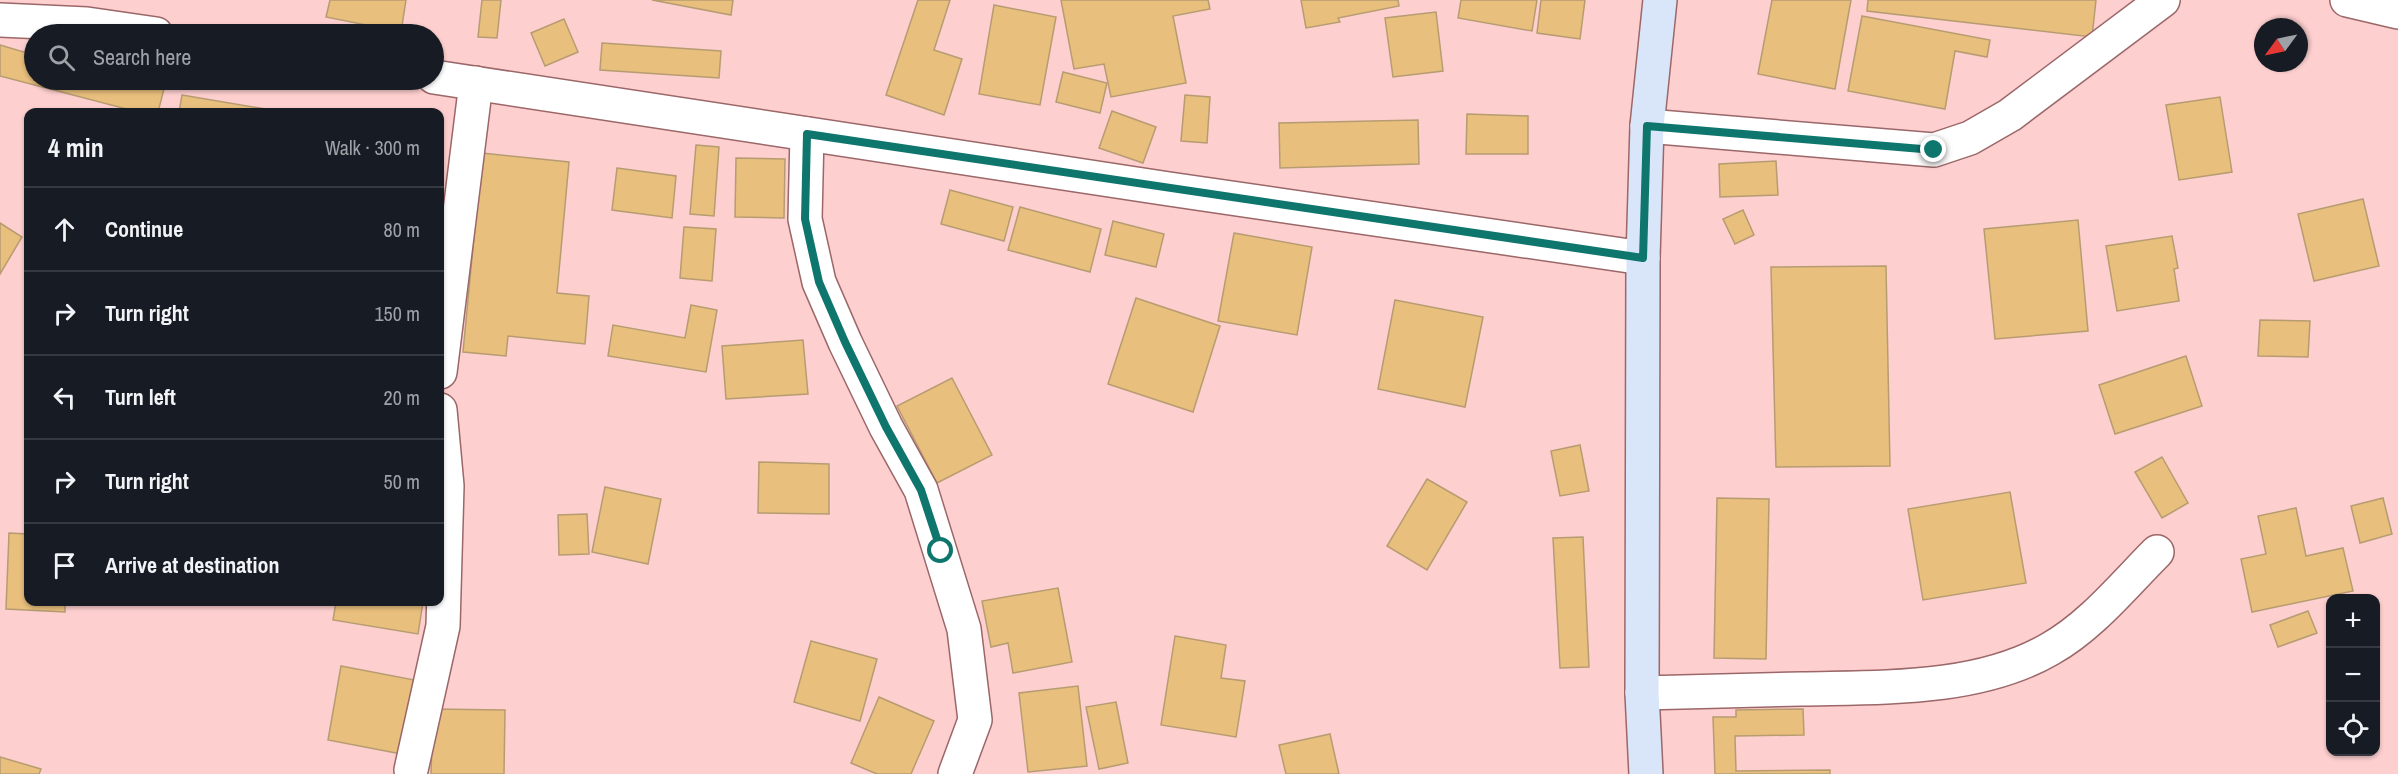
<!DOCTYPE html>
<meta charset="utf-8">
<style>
body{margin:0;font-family:"Archivo Narrow",sans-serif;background:#242831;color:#f1f3f6}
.controls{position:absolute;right:18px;bottom:18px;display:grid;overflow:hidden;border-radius:12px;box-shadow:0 2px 4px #0004}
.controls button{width:54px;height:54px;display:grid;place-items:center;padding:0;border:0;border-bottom:2px solid #363941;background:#171b24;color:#f1f3f6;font:30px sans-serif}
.compass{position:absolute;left:2254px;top:18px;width:54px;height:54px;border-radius:50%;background:#171b24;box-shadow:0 2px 4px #0004;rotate:237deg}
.stop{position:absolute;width:18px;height:18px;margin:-14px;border:4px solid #0f766e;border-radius:50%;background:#fff}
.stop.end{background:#0f766e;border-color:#fff;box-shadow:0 2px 6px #0008}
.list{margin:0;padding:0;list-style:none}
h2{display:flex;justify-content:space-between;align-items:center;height:78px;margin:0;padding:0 24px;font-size:26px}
h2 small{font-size:20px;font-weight:400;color:#9ea1a6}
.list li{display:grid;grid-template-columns:39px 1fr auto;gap:18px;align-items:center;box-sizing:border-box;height:84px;padding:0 24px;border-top:2px solid #363941}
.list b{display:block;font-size:22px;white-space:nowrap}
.list em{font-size:20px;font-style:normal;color:#9ea1a6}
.icon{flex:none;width:33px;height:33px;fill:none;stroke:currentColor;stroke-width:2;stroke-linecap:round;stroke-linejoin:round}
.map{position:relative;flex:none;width:2398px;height:774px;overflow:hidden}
.search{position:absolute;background:#171b24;box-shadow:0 2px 4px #0004;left:24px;top:24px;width:420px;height:66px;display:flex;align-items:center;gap:15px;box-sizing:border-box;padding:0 21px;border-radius:33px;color:#9ea1a6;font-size:22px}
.panel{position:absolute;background:#171b24;box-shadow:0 2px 4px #0004;left:24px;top:108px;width:420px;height:498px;border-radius:12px}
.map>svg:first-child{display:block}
</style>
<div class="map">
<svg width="2398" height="774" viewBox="0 0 2398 774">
<rect width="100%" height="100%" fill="#fecfcf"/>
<g fill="#e8bf7d" stroke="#b79c71" stroke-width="1.5">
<polygon points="330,0 406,0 401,32 326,17"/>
<polygon points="482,0 501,0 497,38 478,37"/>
<polygon points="652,0 733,0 731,15"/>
<polygon points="918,0 950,0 934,50 962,59 944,115 886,95"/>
<polygon points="1061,0 1208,0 1210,9 1173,16 1186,83 1111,97 1104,64 1074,69"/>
<polygon points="1301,0 1398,0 1399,6 1338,18 1340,22 1306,28"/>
<polygon points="1461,0 1537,0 1532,31 1458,18"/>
<polygon points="1541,0 1585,0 1580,39 1537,33"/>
<polygon points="1772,0 1851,0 1835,89 1758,74"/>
<polygon points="1868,0 2096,0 2092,37 1867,11"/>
<polygon points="994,5 1056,17 1040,105 979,94"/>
<polygon points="1436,12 1443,71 1393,77 1385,18"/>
<polygon points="1862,16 1990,40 1987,57 1955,51 1945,109 1848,91"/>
<polygon points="564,19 578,52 545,66 531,33"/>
<polygon points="602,43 721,51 719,78 600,70"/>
<polygon points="0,45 34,55 34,80 128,80 164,89 158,112 138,112 0,76"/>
<polygon points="1063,72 1107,83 1100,113 1056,102"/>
<polygon points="182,95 283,112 179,112"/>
<polygon points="1185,95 1210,97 1207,143 1181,141"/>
<polygon points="2220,97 2232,172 2179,180 2166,105"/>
<polygon points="1112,111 1156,127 1143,163 1099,148"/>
<polygon points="1467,114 1528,116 1528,154 1466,154"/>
<polygon points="1418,120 1419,164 1280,168 1279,123"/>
<polygon points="696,145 719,147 714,216 690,214"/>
<polygon points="482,153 569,162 557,293 589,296 585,344 508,336 506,356 463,352"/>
<polygon points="736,158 785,159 784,218 735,217"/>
<polygon points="1776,161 1778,195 1720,197 1719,164"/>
<polygon points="617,168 676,176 672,218 612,210"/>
<polygon points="950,190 1013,207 1004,241 941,224"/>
<polygon points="2363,199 2379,266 2314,281 2298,214"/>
<polygon points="1020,207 1101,229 1090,272 1008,250"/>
<polygon points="1743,210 1754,235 1735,244 1723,219"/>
<polygon points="2078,220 2088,331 1995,339 1984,229"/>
<polygon points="1113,221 1164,234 1156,267 1105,255"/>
<polygon points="0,223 22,237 0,274"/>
<polygon points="684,227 716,229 712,281 680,278"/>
<polygon points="1234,233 1312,247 1297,335 1218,321"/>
<polygon points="2172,236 2178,268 2174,269 2179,301 2117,311 2106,246"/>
<polygon points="1886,266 1890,466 1776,467 1771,267"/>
<polygon points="1136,298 1220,326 1193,412 1108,384"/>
<polygon points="1395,300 1483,317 1465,407 1378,389"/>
<polygon points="691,305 717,310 706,372 608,356 613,325 685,338"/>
<polygon points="2260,320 2310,321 2308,357 2258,356"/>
<polygon points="803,340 808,394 726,399 722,346"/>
<polygon points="2186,356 2202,406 2115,434 2099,385"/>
<polygon points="952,378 992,455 937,483 897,406"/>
<polygon points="1580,445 1589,491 1560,496 1551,451"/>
<polygon points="2162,457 2188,503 2162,518 2135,472"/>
<polygon points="759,462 829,464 829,514 758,513"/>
<polygon points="1427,479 1467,502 1427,570 1387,546"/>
<polygon points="605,487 661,499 648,564 592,552"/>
<polygon points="2010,492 2026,583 1923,600 1908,509"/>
<polygon points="1717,498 1769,499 1766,659 1714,658"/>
<polygon points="2383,498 2392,534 2360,543 2351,506"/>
<polygon points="2296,508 2306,556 2343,548 2353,591 2252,612 2241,559 2266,554 2258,516"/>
<polygon points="587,514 589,554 559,555 558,515"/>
<polygon points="9,533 28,534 28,602 65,602 65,612 6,609"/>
<polygon points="1583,537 1589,667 1560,668 1553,538"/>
<polygon points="1058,588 1072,662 1013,673 1008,643 991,647 982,601"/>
<polygon points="336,602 423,602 418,634 333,620"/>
<polygon points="2308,611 2317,633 2278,647 2270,625"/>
<polygon points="1175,636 1226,645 1221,678 1245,681 1236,737 1161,725"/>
<polygon points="811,641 877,659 860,721 794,702"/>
<polygon points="341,666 425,682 412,756 328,740"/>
<polygon points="1078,686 1087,766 1028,772 1019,693"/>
<polygon points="879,697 934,721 911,774 877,774 851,763"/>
<polygon points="1116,702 1128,763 1099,769 1086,707"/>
<polygon points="433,709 505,710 504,774 431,774"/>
<polygon points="1803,709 1804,735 1735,736 1736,771 1830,770 1830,774 1715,774 1713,717 1736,717 1736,710"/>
<polygon points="1330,734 1339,774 1286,774 1279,745"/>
<polygon points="0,757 41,769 39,774 0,774"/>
</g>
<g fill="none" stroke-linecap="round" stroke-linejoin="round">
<defs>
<g id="minor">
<polyline points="2347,0 2398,12"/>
<polyline points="0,20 87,24 156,34"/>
<polyline points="434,77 1169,189 1643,258"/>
<polyline points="1647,126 1934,150 1970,138 2010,115 2163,0"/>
<polyline points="807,134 805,219 819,282 845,342 886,427 921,490 964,629 975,720 955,774"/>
<polyline points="440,372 476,83"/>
<path d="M1642,693C1695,692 1748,690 1801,689C1881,687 1978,691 2050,649C2091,626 2123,586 2157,552"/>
<polyline points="411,770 443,626 447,486 440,410"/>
</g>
<polyline id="secondary" points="1646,774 1642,693 1643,258 1647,126 1660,0"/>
</defs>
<use href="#minor" stroke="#9b6768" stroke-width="36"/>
<use href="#secondary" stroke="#9b6768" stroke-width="36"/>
<use href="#minor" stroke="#fff" stroke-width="33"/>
<use href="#secondary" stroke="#d9e6f9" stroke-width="33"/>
</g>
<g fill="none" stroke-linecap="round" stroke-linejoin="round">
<polyline stroke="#0f766e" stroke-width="8" points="941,551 921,490 886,427 845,342 819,282 805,219 807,134 1643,258 1647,126 1934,150"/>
</g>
</svg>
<div class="controls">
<button>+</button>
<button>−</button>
<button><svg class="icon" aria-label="locate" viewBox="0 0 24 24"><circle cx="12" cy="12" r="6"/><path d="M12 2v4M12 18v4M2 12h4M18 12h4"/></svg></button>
</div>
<svg class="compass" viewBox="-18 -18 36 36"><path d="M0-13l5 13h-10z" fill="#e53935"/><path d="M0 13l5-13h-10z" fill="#9ea1a6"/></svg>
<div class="stop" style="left:941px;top:551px"></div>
<div class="stop end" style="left:1934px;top:150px"></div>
<div class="search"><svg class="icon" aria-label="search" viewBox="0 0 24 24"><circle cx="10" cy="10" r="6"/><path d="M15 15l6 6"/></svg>Search here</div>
<section class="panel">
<h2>4 min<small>Walk · 300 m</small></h2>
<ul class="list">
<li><svg class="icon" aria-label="ahead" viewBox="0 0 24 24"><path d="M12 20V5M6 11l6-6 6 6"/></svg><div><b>Continue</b></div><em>80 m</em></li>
<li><svg class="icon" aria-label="right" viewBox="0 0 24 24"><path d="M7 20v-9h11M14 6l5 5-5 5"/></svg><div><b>Turn right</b></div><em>150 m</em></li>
<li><svg class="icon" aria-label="left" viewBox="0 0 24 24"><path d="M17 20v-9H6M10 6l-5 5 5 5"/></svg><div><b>Turn left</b></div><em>20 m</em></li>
<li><svg class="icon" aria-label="right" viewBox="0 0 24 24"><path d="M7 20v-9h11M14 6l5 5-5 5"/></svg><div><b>Turn right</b></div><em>50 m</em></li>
<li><svg class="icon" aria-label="arrive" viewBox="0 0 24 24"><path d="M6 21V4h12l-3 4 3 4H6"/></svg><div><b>Arrive at destination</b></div></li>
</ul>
</section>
</div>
